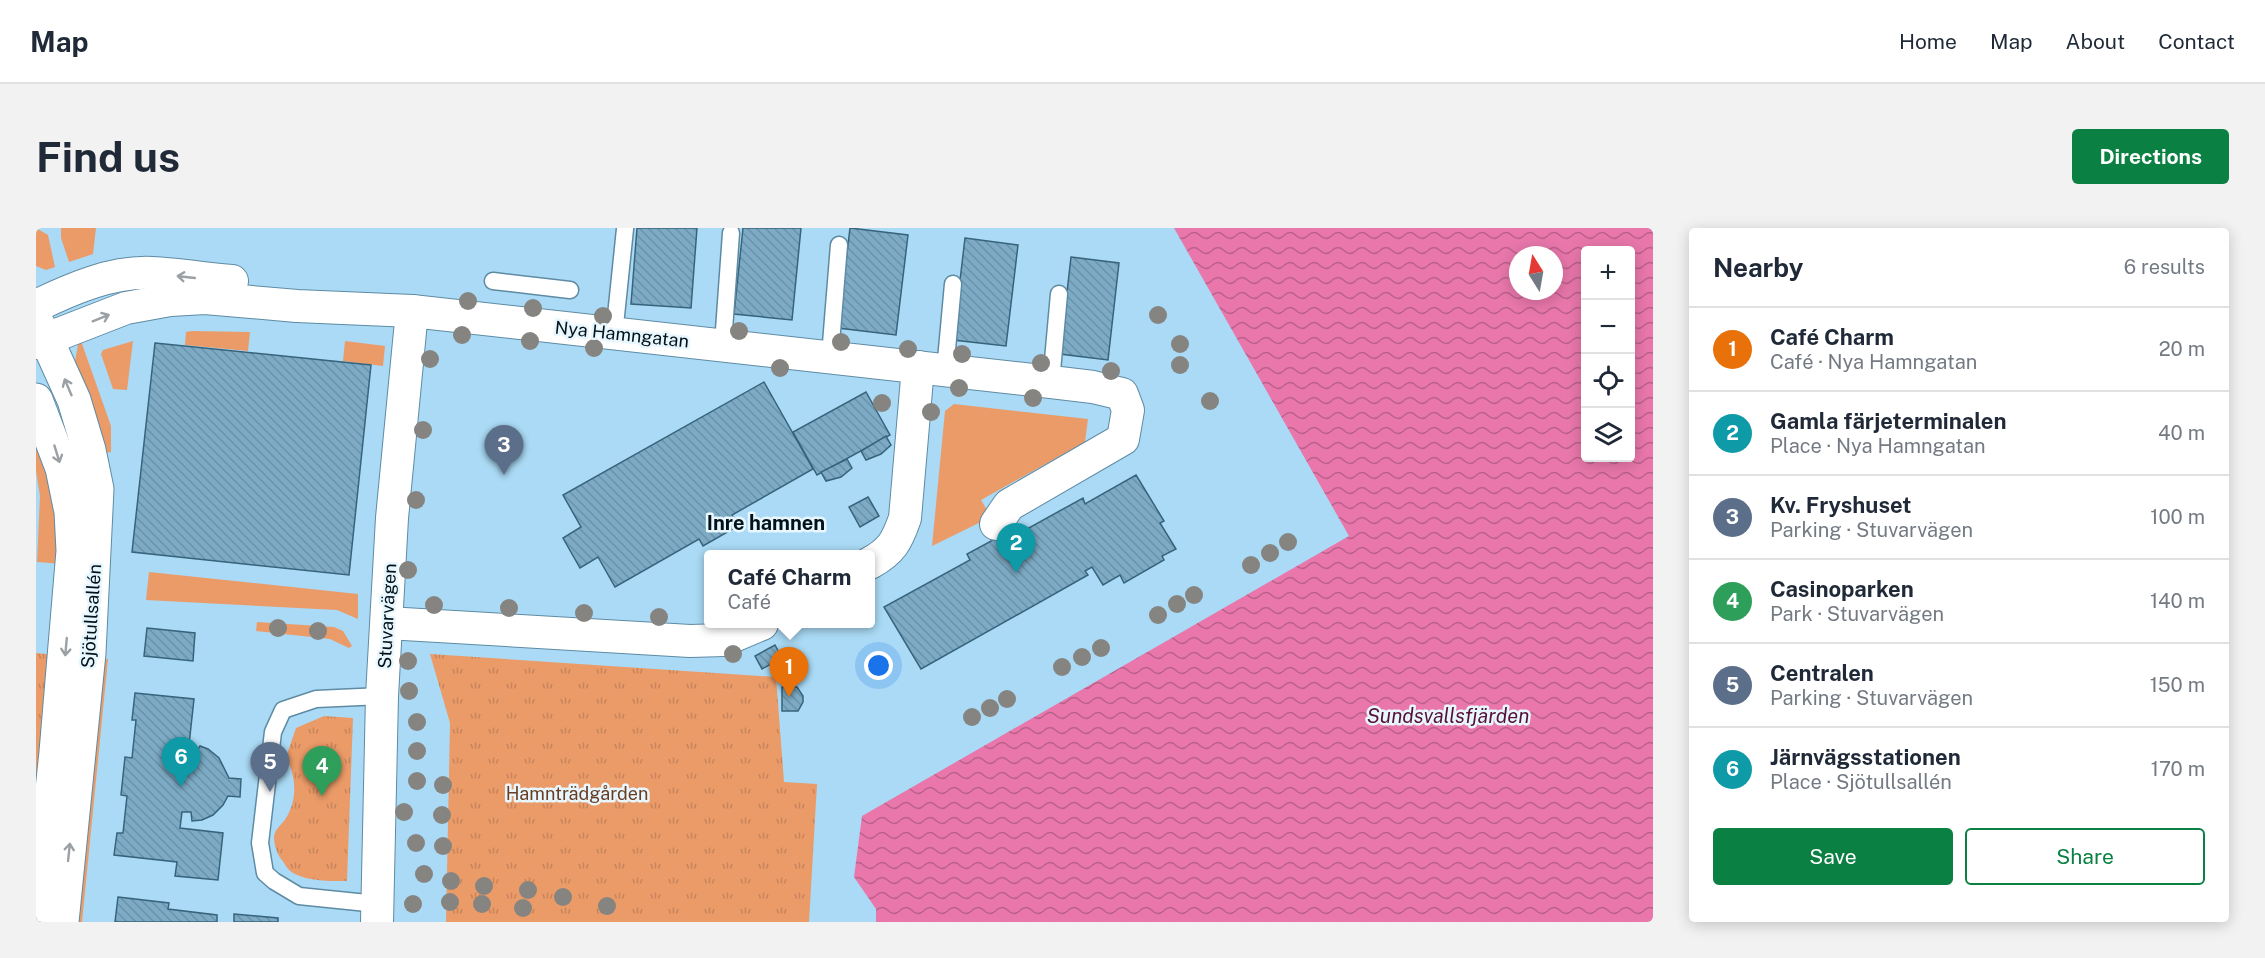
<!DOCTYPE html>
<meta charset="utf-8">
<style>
body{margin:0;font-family:"Public Sans",sans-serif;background:#f2f2f3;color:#1f2937}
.controls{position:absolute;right:18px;top:18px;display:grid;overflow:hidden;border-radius:6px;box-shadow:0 3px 15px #0003}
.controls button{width:54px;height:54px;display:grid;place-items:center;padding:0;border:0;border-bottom:2px solid #e0e1e3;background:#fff;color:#1f2937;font:30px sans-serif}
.compass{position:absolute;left:1473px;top:18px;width:54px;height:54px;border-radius:50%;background:#fff;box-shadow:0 3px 15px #0003;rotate:349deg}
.you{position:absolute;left:843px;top:438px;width:21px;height:21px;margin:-15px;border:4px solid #fff;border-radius:50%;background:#1a73e8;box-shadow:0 0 0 9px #1a73e833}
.badge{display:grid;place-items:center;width:39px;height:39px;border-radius:50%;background:#0b8043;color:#fff;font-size:20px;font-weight:700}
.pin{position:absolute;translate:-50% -50px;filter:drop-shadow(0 2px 3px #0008)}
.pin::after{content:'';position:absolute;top:32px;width:21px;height:18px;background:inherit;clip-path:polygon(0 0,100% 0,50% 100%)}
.popup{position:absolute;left:668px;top:322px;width:171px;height:78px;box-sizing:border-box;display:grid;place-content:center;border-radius:6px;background:#fff;filter:drop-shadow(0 2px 4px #0005);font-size:20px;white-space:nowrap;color:#747a83}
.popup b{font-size:22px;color:#1f2937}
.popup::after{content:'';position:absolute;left:50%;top:100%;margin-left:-12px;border:12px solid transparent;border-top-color:#fff}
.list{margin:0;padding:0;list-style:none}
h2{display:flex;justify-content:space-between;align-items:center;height:78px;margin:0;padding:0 24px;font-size:26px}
h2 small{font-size:20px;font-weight:400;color:#747a83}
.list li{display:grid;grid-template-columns:39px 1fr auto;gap:18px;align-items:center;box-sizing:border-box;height:84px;padding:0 24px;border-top:2px solid #e0e1e3}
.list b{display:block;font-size:22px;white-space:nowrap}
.list p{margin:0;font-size:20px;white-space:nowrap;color:#747a83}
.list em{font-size:20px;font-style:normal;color:#747a83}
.actions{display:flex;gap:12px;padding:18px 24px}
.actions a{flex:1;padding:14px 0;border:2px solid #0b8043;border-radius:6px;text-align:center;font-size:21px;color:#0b8043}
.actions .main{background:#0b8043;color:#fff}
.icon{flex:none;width:33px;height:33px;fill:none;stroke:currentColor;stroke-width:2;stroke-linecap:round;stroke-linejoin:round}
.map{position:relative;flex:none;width:1617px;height:694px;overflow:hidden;border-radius:6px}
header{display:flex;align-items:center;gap:36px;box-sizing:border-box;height:84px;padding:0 30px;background:#fff;border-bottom:2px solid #e0e1e3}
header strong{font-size:28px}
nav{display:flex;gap:33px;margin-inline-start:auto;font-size:21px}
.intro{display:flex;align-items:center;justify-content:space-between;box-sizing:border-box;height:144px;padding:0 36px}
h1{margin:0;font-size:42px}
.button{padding:15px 27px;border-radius:6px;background:#0b8043;color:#fff;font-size:21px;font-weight:700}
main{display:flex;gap:36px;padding:0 36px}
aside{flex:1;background:#fff;border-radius:6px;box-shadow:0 3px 15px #0003}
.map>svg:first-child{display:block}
</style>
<header>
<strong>Map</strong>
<nav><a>Home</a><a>Map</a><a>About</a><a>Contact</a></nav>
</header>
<div class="intro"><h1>Find us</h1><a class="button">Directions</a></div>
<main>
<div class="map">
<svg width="1617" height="694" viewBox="0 0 1617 694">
<defs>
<pattern id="park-tufts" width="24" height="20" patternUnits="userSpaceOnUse" patternTransform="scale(1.5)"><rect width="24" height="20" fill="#eb9b68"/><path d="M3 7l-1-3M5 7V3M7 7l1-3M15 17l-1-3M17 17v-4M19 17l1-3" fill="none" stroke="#c8845a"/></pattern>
<pattern id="water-waves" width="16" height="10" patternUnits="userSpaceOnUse" patternTransform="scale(1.5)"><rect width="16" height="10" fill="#e977ab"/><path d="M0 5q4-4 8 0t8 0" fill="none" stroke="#bb608a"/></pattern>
<pattern id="building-back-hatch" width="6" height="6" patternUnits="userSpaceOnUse" patternTransform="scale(1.5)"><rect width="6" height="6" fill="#7dabc5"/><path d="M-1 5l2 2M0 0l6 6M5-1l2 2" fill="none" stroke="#6a92a9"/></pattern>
</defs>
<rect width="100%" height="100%" fill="#aadaf5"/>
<g fill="#eb9b68">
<polygon points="0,0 12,7 19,39 10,42 0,38"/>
<polygon points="25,0 60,0 57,26 33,34 25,10"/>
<polygon points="156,103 214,104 212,123 149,117 150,104"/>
<polygon points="45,113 75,198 75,224 69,225 39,133 42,117"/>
<polygon points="97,113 91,162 77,161 65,126 67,122"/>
<polygon points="309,113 349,118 347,138 307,133"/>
<polygon points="918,176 1052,191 1049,214 945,272 955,289 896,318 909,183"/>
<polygon points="0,196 8,216 27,336 1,334 4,268 0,243"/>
<polygon points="113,344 322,366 322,391 301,382 110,372"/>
<polygon points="221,394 298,399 307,403 316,418 313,420 294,411 220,403"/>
<polygon points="59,431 72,431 46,694 34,694"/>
</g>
<g fill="url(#park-tufts)">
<polygon points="0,425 20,427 0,648"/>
<polygon points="394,426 740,449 748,554 781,556 773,694 410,694 414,495"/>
<path d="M288,488L317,490L311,653C295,653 267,654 253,642C250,639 248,634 245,631C241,625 238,617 238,609C239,600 246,597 250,590C262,571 260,548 250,529L260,500Z"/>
</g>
<path fill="url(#water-waves)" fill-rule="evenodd" d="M1138,0H1617V694H840V681L818,649L826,588L1313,308ZM1550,22H1594V230H1550ZM1482,27H1518V63H1482Z"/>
<g fill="url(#building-back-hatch)" stroke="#37647c" stroke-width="1.5">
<polygon points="601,0 661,0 655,80 595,76"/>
<polygon points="707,0 765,0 756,92 698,86"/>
<polygon points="814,0 872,7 860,107 802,100"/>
<polygon points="929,10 982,17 970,118 917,112"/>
<polygon points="1035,29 1083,35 1072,132 1024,126"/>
<polygon points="119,115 335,137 313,347 96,324"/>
<polygon points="728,154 777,241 696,287 702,298 667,318 663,311 579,359 562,329 544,340 527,310 545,299 527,267"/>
<polygon points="830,164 854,207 781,247 757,204"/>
<polygon points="850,208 855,217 845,226 830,232 825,223"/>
<polygon points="811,231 816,240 805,249 790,253 785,244"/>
<polygon points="1100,247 1128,293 1124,295 1140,321 1126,328 1128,332 1088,355 1084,347 1067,357 1056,339 1049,343 1052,347 885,441 848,379 934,332 931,326 968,306 971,312 1047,270 1049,276"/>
<polygon points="832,269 843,288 824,299 813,279"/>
<polygon points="111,400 159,405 157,433 108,428"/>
<polygon points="739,417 746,430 726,441 719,428"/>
<polygon points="746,459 761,459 767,468 767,474 762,483 746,483"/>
<polygon points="99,465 158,471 152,526 159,527 164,518 172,521 183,530 193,550 205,551 204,569 192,568 187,577 177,587 166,592 156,593 155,584 146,584 144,600 187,605 182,652 139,648 141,634 78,627 81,605 87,605 91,568 85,567 89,529 96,530 100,492 96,492"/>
<polygon points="82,669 133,675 132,681 181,687 181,694 79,694"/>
<polygon points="198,686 242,690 242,694 198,694"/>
</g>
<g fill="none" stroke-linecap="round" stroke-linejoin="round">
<defs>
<g id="lane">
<polyline points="457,53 534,62"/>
<polyline points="578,107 589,1"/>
<polyline points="687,116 695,5"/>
<polyline points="794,128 803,17"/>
<polyline points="909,143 917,56"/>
<polyline points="1015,154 1023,66"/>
<polyline points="341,676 263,668 238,653 229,645 224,615 237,504 247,482 280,471 346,468"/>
</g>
<g id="street">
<path d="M0,78C35,61 76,43 116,45C143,46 169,51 196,53"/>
<polyline points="0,115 90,80 134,72 169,70 261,78 376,83 1015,154 1057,159 1086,166 1092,182 1087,211 973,277 960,296"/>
<path d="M834,335C856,323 861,313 869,290L882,139"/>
<polyline points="351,395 654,413 688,412 726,396"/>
<polyline points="341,694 346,468 356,290 376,83"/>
</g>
<g id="secondary">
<polyline points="0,93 10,110 38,172 53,222 61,261 53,425 26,694"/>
<polyline points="0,172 26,240 35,284 37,323 20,524 2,694"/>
</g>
</defs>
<use href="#lane" stroke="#5e8ba4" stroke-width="19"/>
<use href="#street" stroke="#5e8ba4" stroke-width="34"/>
<use href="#secondary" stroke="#5e8ba4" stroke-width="35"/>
<use href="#lane" stroke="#fff" stroke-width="16"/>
<use href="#street" stroke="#fff" stroke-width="32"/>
<use href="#secondary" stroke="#fff" stroke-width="33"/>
</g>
<g fill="#868480">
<circle cx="432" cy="73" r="9"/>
<circle cx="497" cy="80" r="9"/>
<circle cx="1122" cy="87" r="9"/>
<circle cx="567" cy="88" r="9"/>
<circle cx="703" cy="103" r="9"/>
<circle cx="426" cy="107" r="9"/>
<circle cx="494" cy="113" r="9"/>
<circle cx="805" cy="114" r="9"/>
<circle cx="1144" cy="116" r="9"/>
<circle cx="558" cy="120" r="9"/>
<circle cx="872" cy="121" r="9"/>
<circle cx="926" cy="126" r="9"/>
<circle cx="394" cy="131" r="9"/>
<circle cx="1005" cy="135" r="9"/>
<circle cx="1144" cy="137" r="9"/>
<circle cx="744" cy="140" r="9"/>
<circle cx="1075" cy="143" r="9"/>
<circle cx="923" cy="160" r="9"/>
<circle cx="997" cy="170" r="9"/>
<circle cx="1174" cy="173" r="9"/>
<circle cx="846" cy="175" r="9"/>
<circle cx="895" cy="184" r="9"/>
<circle cx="387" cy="202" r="9"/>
<circle cx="380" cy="272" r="9"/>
<circle cx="1252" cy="314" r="9"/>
<circle cx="1234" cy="325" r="9"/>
<circle cx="1215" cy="337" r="9"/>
<circle cx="372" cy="342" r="9"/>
<circle cx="1158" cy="367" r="9"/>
<circle cx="1141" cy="376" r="9"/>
<circle cx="398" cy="377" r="9"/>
<circle cx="473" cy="380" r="9"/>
<circle cx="548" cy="385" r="9"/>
<circle cx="1122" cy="387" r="9"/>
<circle cx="623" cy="389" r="9"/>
<circle cx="242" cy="400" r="9"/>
<circle cx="282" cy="403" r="9"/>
<circle cx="1065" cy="420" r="9"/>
<circle cx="697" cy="426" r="9"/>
<circle cx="1046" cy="429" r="9"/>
<circle cx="372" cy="433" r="9"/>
<circle cx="1026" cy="439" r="9"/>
<circle cx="373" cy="463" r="9"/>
<circle cx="971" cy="471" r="9"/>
<circle cx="954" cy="480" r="9"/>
<circle cx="936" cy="489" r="9"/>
<circle cx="381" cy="494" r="9"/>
<circle cx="381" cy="523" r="9"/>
<circle cx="381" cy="553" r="9"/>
<circle cx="407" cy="557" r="9"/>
<circle cx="368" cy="584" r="9"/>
<circle cx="406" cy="587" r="9"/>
<circle cx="380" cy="615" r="9"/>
<circle cx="407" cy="618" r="9"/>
<circle cx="388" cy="646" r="9"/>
<circle cx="415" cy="653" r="9"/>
<circle cx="448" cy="658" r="9"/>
<circle cx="492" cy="662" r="9"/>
<circle cx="527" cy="669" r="9"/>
<circle cx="414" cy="674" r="9"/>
<circle cx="377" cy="676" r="9"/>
<circle cx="446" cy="676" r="9"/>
<circle cx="571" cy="678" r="9"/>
<circle cx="487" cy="680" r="9"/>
</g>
<defs><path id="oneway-shaft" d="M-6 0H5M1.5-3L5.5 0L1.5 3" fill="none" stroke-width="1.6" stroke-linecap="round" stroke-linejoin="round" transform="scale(1.5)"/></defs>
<g stroke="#9aa0a4">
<use href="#oneway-shaft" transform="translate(150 49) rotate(-174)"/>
<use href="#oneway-shaft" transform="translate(65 90) rotate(-22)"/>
<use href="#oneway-shaft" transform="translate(32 159) rotate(-113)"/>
<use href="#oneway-shaft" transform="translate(21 226) rotate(73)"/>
<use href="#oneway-shaft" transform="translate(30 419) rotate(95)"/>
<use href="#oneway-shaft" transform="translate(33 624) rotate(-84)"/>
</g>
<g text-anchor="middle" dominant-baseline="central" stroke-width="5" stroke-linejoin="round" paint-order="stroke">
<g font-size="18" fill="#02121b" stroke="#e8f6fe">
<text transform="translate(586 106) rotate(6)">Nya Hamngatan</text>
<text transform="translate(55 388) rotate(-86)">Sjötullsallén</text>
<text transform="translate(351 388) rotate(-87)">Stuvarvägen</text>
</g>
<g font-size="18" fill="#683d21" stroke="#e8f6fe">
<text x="541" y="565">Hamnträdgården</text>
</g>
<g font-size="20" font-weight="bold" fill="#02121b" stroke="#e8f6fe">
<text x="730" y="295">Inre hamnen</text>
</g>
<g font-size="20" font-style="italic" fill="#571036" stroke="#e8f6fe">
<text x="1412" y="488">Sundsvallsfjärden</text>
</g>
</g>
</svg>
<div class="controls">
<button>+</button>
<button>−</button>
<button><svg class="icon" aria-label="locate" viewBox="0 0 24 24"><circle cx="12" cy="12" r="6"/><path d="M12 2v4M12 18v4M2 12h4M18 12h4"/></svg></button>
<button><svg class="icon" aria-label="layers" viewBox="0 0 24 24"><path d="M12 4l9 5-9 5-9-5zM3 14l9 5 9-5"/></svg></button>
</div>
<svg class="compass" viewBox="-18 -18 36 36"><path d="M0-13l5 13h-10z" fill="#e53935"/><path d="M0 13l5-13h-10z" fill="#747a83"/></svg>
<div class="you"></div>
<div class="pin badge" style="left:753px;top:469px;background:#e8710a">1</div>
<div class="popup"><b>Café Charm</b>Café</div>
<div class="pin badge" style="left:980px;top:345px;background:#0f9aa8">2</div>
<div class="pin badge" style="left:468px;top:247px;background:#5c6f8a">3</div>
<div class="pin badge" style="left:286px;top:568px;background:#2e9e5b">4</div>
<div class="pin badge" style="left:234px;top:564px;background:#5c6f8a">5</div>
<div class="pin badge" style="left:145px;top:559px;background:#0f9aa8">6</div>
</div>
<aside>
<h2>Nearby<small>6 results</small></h2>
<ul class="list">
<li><span class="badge" style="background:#e8710a">1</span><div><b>Café Charm</b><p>Café · Nya Hamngatan</p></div><em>20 m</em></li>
<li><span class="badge" style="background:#0f9aa8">2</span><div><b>Gamla färjeterminalen</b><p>Place · Nya Hamngatan</p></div><em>40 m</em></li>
<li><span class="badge" style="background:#5c6f8a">3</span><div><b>Kv. Fryshuset</b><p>Parking · Stuvarvägen</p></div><em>100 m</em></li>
<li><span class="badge" style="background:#2e9e5b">4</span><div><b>Casinoparken</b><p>Park · Stuvarvägen</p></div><em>140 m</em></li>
<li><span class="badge" style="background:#5c6f8a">5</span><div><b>Centralen</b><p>Parking · Stuvarvägen</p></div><em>150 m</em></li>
<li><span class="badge" style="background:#0f9aa8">6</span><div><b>Järnvägsstationen</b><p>Place · Sjötullsallén</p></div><em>170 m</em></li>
</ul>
<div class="actions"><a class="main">Save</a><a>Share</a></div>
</aside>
</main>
